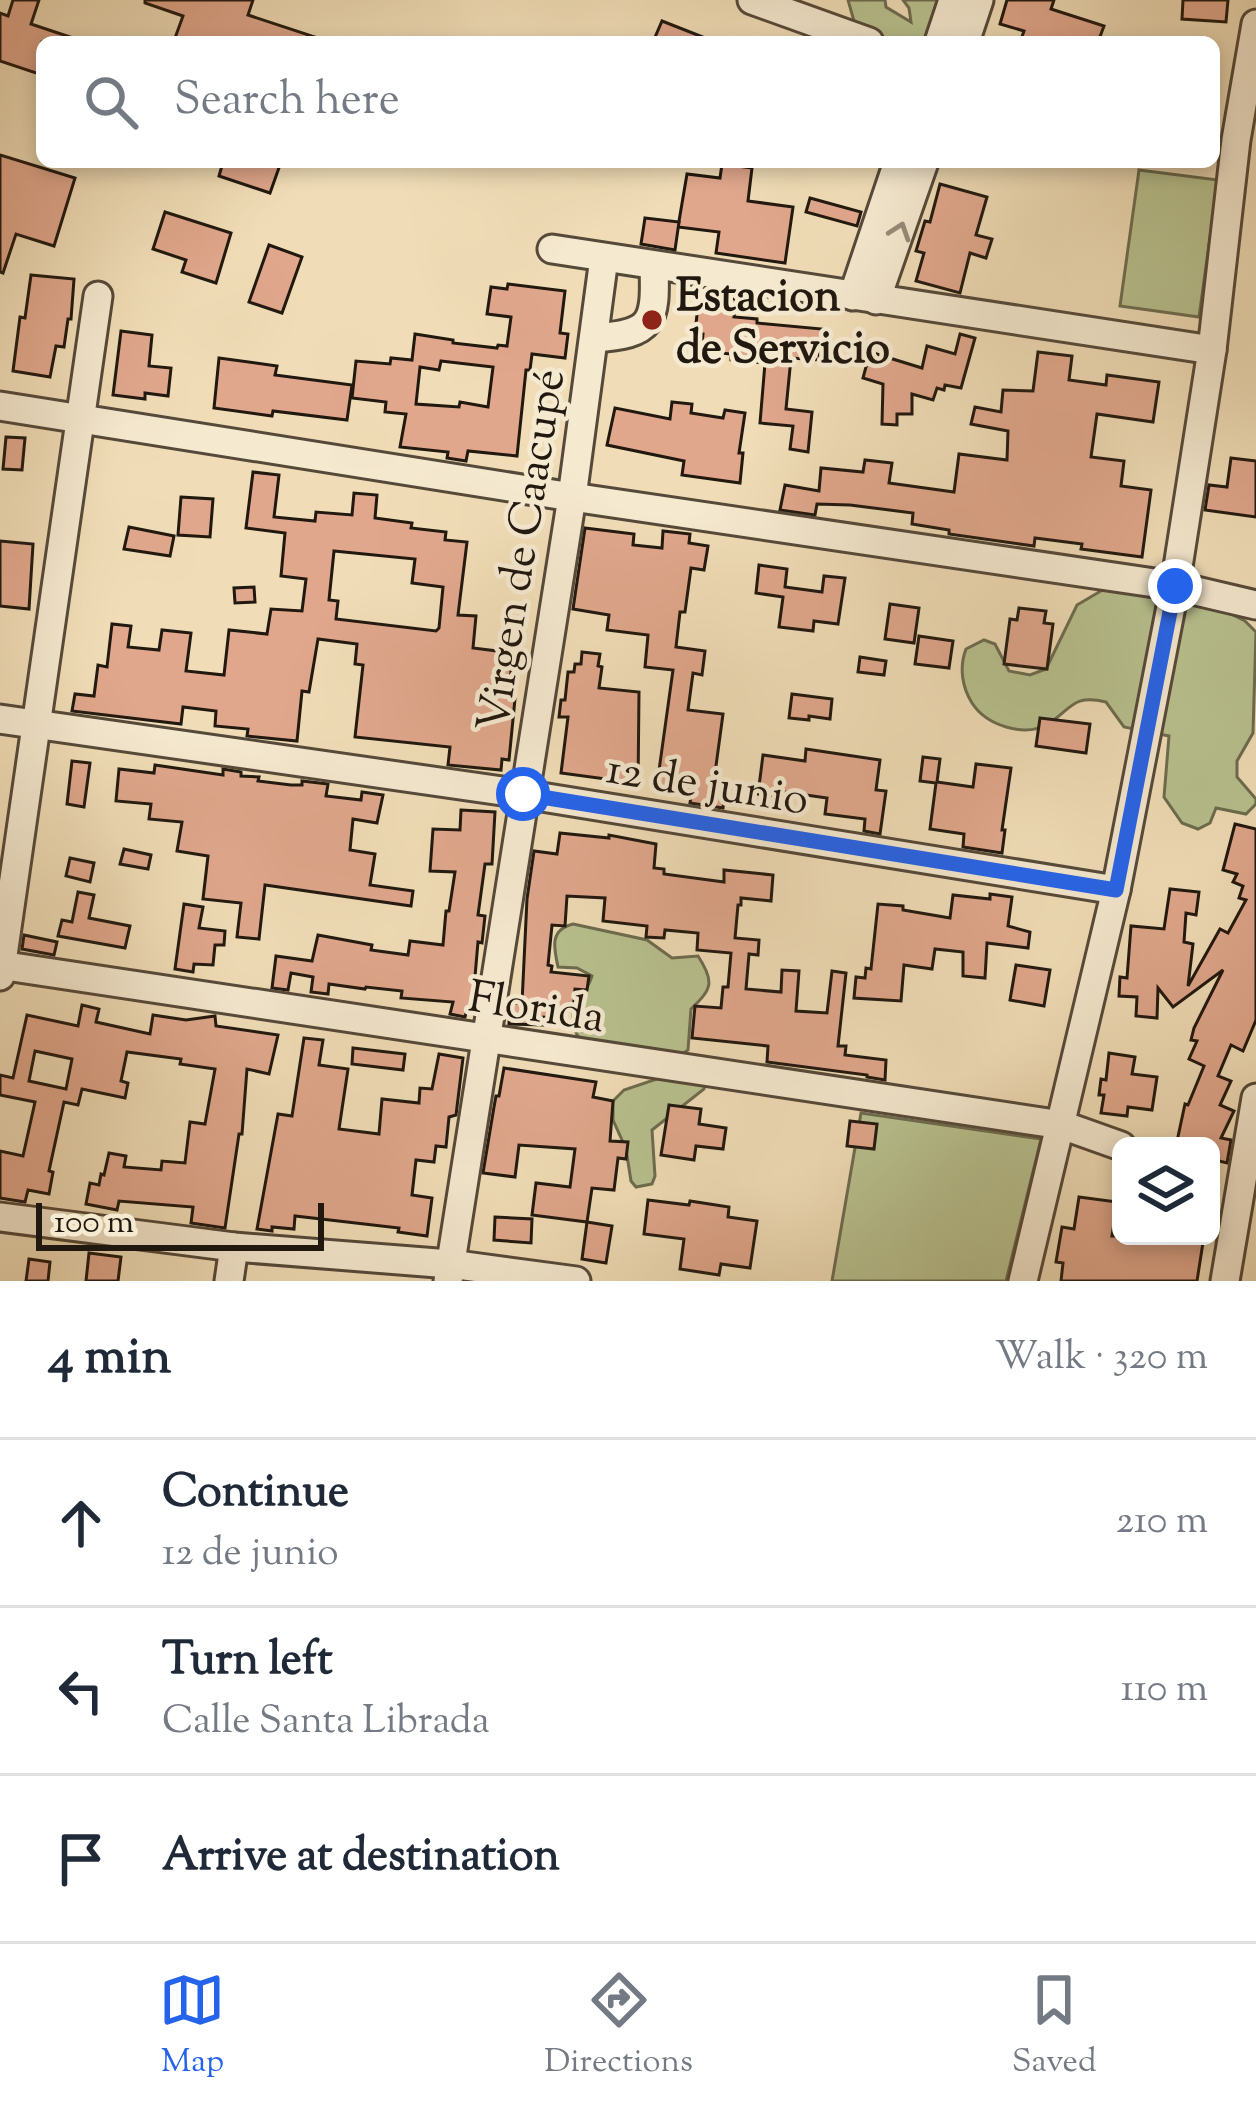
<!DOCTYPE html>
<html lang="en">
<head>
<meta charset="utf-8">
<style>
  :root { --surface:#fff; --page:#f2f2f3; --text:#1f2937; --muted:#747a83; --line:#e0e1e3; --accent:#2563eb }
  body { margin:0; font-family:"Sorts Mill Goudy",serif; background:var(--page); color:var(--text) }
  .controls { position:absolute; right:36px; bottom:36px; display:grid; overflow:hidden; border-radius:18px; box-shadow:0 6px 18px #0003 }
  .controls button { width:108px; height:108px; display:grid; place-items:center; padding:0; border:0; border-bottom:3px solid var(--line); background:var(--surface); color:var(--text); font:60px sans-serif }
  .scale { position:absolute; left:36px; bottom:30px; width:288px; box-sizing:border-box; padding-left:12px; border:6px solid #21180f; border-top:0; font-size:33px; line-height:42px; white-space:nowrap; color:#21180f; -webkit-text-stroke:9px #f5e9d0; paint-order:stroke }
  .stop { position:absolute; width:36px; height:36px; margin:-27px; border:9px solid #2563eb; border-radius:50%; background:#fff }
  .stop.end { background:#2563eb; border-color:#fff; box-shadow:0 3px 12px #0008 }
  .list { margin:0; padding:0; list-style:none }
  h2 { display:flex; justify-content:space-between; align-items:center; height:156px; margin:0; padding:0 48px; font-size:51px }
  h2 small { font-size:39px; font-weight:400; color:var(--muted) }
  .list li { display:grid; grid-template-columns:78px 1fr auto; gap:36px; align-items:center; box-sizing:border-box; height:168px; padding:0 48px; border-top:3px solid var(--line) }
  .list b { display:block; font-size:45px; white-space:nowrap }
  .list p { margin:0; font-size:39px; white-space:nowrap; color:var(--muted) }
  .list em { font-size:39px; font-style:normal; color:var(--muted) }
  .icon { flex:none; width:66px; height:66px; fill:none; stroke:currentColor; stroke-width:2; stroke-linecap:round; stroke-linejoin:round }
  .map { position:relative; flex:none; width:1256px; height:1281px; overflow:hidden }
  .search { position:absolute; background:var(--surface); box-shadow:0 6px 18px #0003; left:36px; right:36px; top:36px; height:132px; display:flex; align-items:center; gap:30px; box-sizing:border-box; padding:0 42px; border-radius:18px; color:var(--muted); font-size:45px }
  .sheet { height:660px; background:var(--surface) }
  nav { display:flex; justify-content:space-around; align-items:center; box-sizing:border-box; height:168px; border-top:3px solid var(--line); background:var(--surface); font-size:33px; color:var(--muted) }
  nav a { display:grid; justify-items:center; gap:6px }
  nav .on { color:var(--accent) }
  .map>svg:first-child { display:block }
  .green { fill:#b8c18f; stroke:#6c6c4f; stroke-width:3 }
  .building { fill:#e0a78c; stroke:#21180f; stroke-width:3; fill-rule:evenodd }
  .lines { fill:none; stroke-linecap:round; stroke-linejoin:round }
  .minor-casing { stroke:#554939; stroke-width:33 }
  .minor { stroke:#f5e9d0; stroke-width:27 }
  .oneway { stroke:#968b79 }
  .route { stroke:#2563eb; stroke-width:15 }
  .poi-dot { fill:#8f2418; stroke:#f5e9d0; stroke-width:4.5 }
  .labels { text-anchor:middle; stroke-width:9; stroke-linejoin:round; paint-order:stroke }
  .poi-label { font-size:45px; font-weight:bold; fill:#21180f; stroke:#f5e9d0; text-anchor:start }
  .street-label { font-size:45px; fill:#21180f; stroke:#f5e9d0 }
</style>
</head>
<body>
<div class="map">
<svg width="1256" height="1281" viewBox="0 0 1256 1281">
  <rect width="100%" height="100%" fill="#f0ddb7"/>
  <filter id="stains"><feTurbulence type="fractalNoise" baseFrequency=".00167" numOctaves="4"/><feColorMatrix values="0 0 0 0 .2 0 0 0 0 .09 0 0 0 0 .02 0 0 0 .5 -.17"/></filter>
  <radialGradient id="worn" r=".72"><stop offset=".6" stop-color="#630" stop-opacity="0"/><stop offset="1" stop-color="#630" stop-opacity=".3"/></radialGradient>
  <g class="green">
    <path d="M848,0H885L886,7L911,22L909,8L903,0H945L932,42H870L858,35Z"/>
    <path d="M1139,170L1218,180L1199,317L1120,306Z"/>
    <path d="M1123,578L1175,586L1245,621L1256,632L1253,733L1237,761V777L1256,799V804L1246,814L1216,808L1210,823L1198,829L1182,823L1164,797L1169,736L1124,727L1106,702C1072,694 1072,709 1048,724C1024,738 986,725 972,703C962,687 959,667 966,649L984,640L995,644L1009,671L1030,675L1046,669L1077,605Z"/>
    <path d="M573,924L647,940L672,958L698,956C715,982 712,989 691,1009L688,1050L675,1059L581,1041C560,1011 583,1004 592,976L577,968L558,967C554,948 549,930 573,924Z"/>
    <path d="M679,1062L707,1074L704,1089L652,1130L655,1176L652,1184L636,1187L631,1181L626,1149L613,1120V1101L624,1090L657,1079Z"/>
    <path d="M861,1113L1041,1139L1006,1281H832Z"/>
  </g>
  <g class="building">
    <path d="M13,0H39L31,24L76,39L75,42H42V75L0,61V13L8,16Z"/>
    <path d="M145,0H253L248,15L321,39V42H188L175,38L183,16L145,3Z"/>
    <path d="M1007,0H1054L1051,9L1104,26L1098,42H1020L1024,31L1000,24Z"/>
    <path d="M1183,0H1228L1226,22L1182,19Z"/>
    <path d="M662,21L713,41V42H653Z"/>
    <path d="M0,155L75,178L54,246L16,234L3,273L0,272Z"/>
    <path d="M223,162H281L270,193L219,176Z"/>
    <path d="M722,164L752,168L748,201L793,207L785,263L716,253L719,232L678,227L687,174L720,178Z"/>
    <path d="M940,184L987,197L976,235L992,239L986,258L970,253L960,293L916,281L924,253L916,251L925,221L930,222Z"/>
    <path d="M810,198L861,212L857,226L806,212Z"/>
    <path d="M165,212L231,233L216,283L182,272L186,260L153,249Z"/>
    <path d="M645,218L679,222L675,250L641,244Z"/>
    <path d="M269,245L302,257L282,313L249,302Z"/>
    <path d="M31,275L74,279L71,319H68L64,347L56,346L50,377L13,371L20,317L25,318Z"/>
    <path d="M508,284L565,291L560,333L568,334L565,358L532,354L530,370H526L517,456L468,451L466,461L447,458L448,452L400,447L406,414L385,412L386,402L352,398L356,361L390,364L391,358L412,360L415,334L453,340V343L497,348L498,345L507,346L511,317L487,314L491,287L507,289ZM441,361L493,367L488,407L460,402L459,407L416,404L420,367L439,370Z"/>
    <path d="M699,296L736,299L734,317L757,319V323L822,329L819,360L791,358L786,409L812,412L808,452L790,449L793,426L760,423L765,363L731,360V354L701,351L703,334L695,333Z"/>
    <path d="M121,331L152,335L149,366L171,368L168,396L145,393V399L113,395Z"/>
    <path d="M960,334L975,338L961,388L945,385L944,390L937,388L933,400L912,394V414H897V425L882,424L883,384L863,378L870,352L922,368L927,346L955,354Z"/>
    <path d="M1038,352L1072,356L1069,380L1106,385L1107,375L1159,382L1153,422L1097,414L1091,457L1124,461L1121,486L1151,490L1142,557L1081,549L1082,544L1035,538L1034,546L949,534V530L912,524L913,513L850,505L817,504L815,515L780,510L785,485L819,491L821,468L863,472L865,460L892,463L889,483L954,492L959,454L1007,460L1008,431L971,424L975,407L1001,412L1003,390L1033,391Z"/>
    <path d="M219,358L277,366L275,375L352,385L347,420L273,411L272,416L214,408Z"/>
    <path d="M672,402L692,404L691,413L723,418L725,410L745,413L739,453H743L740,483L682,475L684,461L607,445L615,408L670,419Z"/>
    <path d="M6,437L25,438L22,470L3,469Z"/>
    <path d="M1231,458L1256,461V517L1205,510L1209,485L1227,487Z"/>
    <path d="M253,472L279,475L274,517L315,521L316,512L352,515L354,493L377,495L375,518L412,523L411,528L446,532L445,540L467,542L458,615L476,616L473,648L513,653L508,698L515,699L509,760L502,759L501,770L448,765L450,747L355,737L363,665L355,664L357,644L318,639L309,692L302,691L297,741L247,736L248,729L215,726L216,711L183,707L181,724L72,711L75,694L94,696L98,665L107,667L112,624L131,626L128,647L159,650L162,630L191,633L186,671L224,675L229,630L267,634L271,609L302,611L306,579L281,576L285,533L246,528ZM334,551L415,559L412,583L443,587L439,628L436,631L336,619L338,601L329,600Z"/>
    <path d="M181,497L213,499L210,537L178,535Z"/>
    <path d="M129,527L174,536L170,556L124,549Z"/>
    <path d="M585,528L634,534L633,545L662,548L663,531L690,534L689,543L708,546L704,570L691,568L685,612H680L676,647L705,651L702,675L693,673L688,710L723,714L713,788L725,790L723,808L690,803L691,796L656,792L673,670L645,667L648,635L607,630L609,615L573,609Z"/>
    <path d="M0,541L33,544L29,609L0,606Z"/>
    <path d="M759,565L787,569L785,587L822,592L824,576L845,578L838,624L814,621L813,631L779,627L783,597L756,593Z"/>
    <path d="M254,587L255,602L235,603L234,588Z"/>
    <path d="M890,604L919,608L914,643L885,639Z"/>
    <path d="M1019,608L1046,611L1044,623L1053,624L1047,669L1004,664L1010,619L1017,620Z"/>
    <path d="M919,636L953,641L949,668L915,664Z"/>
    <path d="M582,652L600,654L598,666L602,667L599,688L639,692L638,788L605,784L606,779L561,773L568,717H559L561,700H565L568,672H574L575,664H581Z"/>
    <path d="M860,657L886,661L884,675L858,672Z"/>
    <path d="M792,694L832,699L830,719L809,716V720L789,718Z"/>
    <path d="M1040,718L1090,724L1086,753L1036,746Z"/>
    <path d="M806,749L880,760L876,790L886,791L880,834L864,831L865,819L825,814L827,798L778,791V797L758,794L763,755L805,761Z"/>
    <path d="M923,757L940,759L937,782L973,787L976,764L1011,768L1002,830H1005L1002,853L963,847L964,834L930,829L936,783L920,781Z"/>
    <path d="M72,761L90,763L84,807L67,804Z"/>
    <path d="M155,765L223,775V769L241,772V776L259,777L258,781L291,785H302V781L328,784L326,796L361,800L362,792L383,795L377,823L353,819L350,850L375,854L370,885L413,891L411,906L265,885L259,939L237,937L241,903L203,899L208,856L177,851L182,822L149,819L151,804L116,801L119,769L154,773Z"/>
    <path d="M461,810L495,812L492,864H485L478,915L485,916L482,943L478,942L472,1011L467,1010L465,1017L450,1014L453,1002L401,998L402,991L366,987L365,989L329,984L328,994L311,992L313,977L291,973L288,990L272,988L276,956L312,961L318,935L372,945L371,950L408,955L410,941L443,945L446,911H449L455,872L430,871L433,829L460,830Z"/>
    <path d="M1235,824L1256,829V1020L1243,1051L1231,1045L1218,1076L1231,1081L1220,1105L1234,1111L1221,1138L1231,1140L1227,1163L1211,1159V1146H1176L1185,1104L1188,1105L1204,1066L1189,1059L1197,1041L1191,1040L1194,1028L1223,970L1173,1007L1158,988L1157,1018L1136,1016L1137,997L1119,996L1120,977L1127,978L1131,926L1164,929L1170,889L1199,892L1196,915L1186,913L1184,942L1193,944L1188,986L1220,929L1228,933L1246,900L1239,898L1243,886L1233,882L1237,874L1223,870Z"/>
    <path d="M560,833L609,838V835L656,844L654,868L664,869V874L724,882V870L773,875L771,901L741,898V905H738L735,938L759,940L758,955L749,954L746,989L781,992L782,970L799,971L796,1011L827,1013L832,971L846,973L838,1046H846L845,1055L886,1060L885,1080L867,1077V1075L767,1062L768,1046L692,1038L695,1006L721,1008L723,987H728L731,953L697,950L698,933L665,930L664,938L646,937L647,926L603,921L605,898L567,896L565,926L552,925L548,965L552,966L551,972L589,976L587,990L575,989L573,1011L558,1009L557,1018L544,1017L543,1025L509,1024L510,1003H522L527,899L534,851L557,854Z"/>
    <path d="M124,849L151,855L148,869L120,864Z"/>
    <path d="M70,858L94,863L90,882L66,876Z"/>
    <path d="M78,892L94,895L89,918L130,926L125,948L58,936L62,920L72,922Z"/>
    <path d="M990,894L1012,897L1008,926L1030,932L1028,948L987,943L985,978L963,976V952L935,949L932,969L904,965L901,1001L854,998L856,977L865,978L866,968L871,969L878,904L903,906V910L950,918L953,895L990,899Z"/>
    <path d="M184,904L203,907L199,928L225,931L224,945H215L213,965L194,964L193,972L175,969Z"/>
    <path d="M24,935L57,942L54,955L22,949Z"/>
    <path d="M1016,965L1050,970L1044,1006L1010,1000Z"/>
    <path d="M82,1005L99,1009L96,1022L150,1034L153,1015L186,1020L215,1016L216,1026L278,1035L269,1074L247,1069L242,1134H239L225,1228L191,1223L193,1207L119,1201L117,1210L86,1204L90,1183L99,1185L101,1174L104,1175L109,1153L126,1156L124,1167L161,1170L162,1161L185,1163L190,1122L205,1124L215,1069L180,1064L181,1059L127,1052L121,1081L128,1083L125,1098L82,1089L78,1105L64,1102L49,1171L53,1172L49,1194L28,1190L25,1202L0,1198V1151L23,1156L35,1102L0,1095V1075L13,1078L27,1015L78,1026ZM35,1051L72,1059L66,1089L29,1081Z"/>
    <path d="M304,1038L323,1040L319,1065L348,1069L339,1129L379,1134L382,1099L419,1103L420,1088L432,1089L439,1054L463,1058L456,1115L449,1117L446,1147L436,1146L434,1162L416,1160L412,1195L432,1198L427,1236L398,1232L399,1228L295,1216L294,1229L272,1227V1231L257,1229L278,1114L292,1116Z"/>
    <path d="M353,1048L405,1054L403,1070L352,1064Z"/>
    <path d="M1109,1053L1135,1057L1132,1074L1157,1077L1152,1110L1128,1107L1127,1116L1101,1113L1104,1095H1099L1101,1079L1106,1080Z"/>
    <path d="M504,1068L596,1082L593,1097L613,1101L610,1141L628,1142L626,1159L618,1158L614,1190L592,1188L587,1222L532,1215L536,1183L570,1187L575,1149L519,1145L515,1177L483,1173L494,1107L496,1096H499Z"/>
    <path d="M669,1105L701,1109L699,1124L726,1128L723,1149L696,1146L694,1160L661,1155Z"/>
    <path d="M850,1121L877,1124L874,1149L847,1146Z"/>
    <path d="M1079,1197L1117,1202L1112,1236H1204L1197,1281H1061L1063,1263L1056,1262L1062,1227L1074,1229Z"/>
    <path d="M648,1200L689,1205L690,1201L729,1207L728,1217L757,1221L750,1268L721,1264L719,1275L680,1269L684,1239L644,1234Z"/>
    <path d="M495,1217L532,1219L531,1243L494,1240Z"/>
    <path d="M587,1222L612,1226L606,1263L582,1259Z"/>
    <path d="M89,1253L121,1257L118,1281H86Z"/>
    <path d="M29,1259L50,1262L48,1281H26Z"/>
  </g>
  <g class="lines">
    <g class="minor-casing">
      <g id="minor">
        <path d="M752,0L869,42"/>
        <path d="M939,42L953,0"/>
        <path d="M965,42L979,0"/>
        <path d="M552,249L1212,350"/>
        <path d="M853,296L898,162"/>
        <path d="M876,300L924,162"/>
        <path d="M594,338C653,334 656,323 654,266"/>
        <path d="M0,406L572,497L1175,586L1256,605"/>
        <path d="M0,719L523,794L1116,890"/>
        <path d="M0,965L1062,1125L1121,1146"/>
        <path d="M0,976L98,296"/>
        <path d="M0,1217L234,1247L450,1264L576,1281"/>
        <path d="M229,1281L234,1247"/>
        <path d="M448,1281L572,497L604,258"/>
        <path d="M1023,1281L1116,890L1175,586L1212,350L1236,140L1256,24"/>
        <path d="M1225,1281L1256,1098"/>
      </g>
    </g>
    <use href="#minor" class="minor"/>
  </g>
  <defs><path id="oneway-chevron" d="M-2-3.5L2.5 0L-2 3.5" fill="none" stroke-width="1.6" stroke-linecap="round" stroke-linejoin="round" transform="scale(3)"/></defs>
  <use class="oneway" href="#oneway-chevron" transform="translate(900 231) rotate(-71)"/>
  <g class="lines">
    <path class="route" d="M523,794L1116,890L1175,586"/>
  </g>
  <circle class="poi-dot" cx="652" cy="320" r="12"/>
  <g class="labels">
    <g class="poi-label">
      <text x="676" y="310">Estacion<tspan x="676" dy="52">de Servicio</tspan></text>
    </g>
    <g class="street-label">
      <text transform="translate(519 550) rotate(-81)" y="16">Virgen de Caacupé</text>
      <text transform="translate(708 782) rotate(9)" y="16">12 de junio</text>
      <text transform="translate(537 1005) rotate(9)" y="16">Florida</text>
    </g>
  </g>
  <rect width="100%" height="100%" filter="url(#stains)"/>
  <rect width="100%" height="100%" fill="url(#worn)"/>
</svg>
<div class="controls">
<button><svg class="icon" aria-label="layers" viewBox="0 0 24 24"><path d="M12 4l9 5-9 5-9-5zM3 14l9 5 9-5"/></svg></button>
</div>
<div class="scale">100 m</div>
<div class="stop" style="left:523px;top:794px"></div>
<div class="stop end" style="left:1175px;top:586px"></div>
<div class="search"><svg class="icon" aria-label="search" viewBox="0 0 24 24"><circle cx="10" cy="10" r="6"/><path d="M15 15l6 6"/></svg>Search here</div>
</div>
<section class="sheet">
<h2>4 min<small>Walk · 320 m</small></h2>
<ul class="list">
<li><svg class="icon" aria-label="ahead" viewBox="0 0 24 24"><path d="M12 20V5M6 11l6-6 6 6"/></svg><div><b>Continue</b><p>12 de junio</p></div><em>210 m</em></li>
<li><svg class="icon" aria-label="left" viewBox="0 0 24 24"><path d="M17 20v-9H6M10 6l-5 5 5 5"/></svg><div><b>Turn left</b><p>Calle Santa Librada</p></div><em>110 m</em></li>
<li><svg class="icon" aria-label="arrive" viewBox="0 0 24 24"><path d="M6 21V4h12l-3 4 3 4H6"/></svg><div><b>Arrive at destination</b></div></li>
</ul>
</section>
<nav>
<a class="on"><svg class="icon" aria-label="map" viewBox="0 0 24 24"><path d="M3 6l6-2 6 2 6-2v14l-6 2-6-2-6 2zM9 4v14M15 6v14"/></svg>Map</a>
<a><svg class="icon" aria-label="directions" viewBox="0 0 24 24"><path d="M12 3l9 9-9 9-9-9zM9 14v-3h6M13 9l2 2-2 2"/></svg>Directions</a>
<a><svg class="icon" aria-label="saved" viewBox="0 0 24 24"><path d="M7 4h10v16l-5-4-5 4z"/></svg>Saved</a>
</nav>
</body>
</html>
